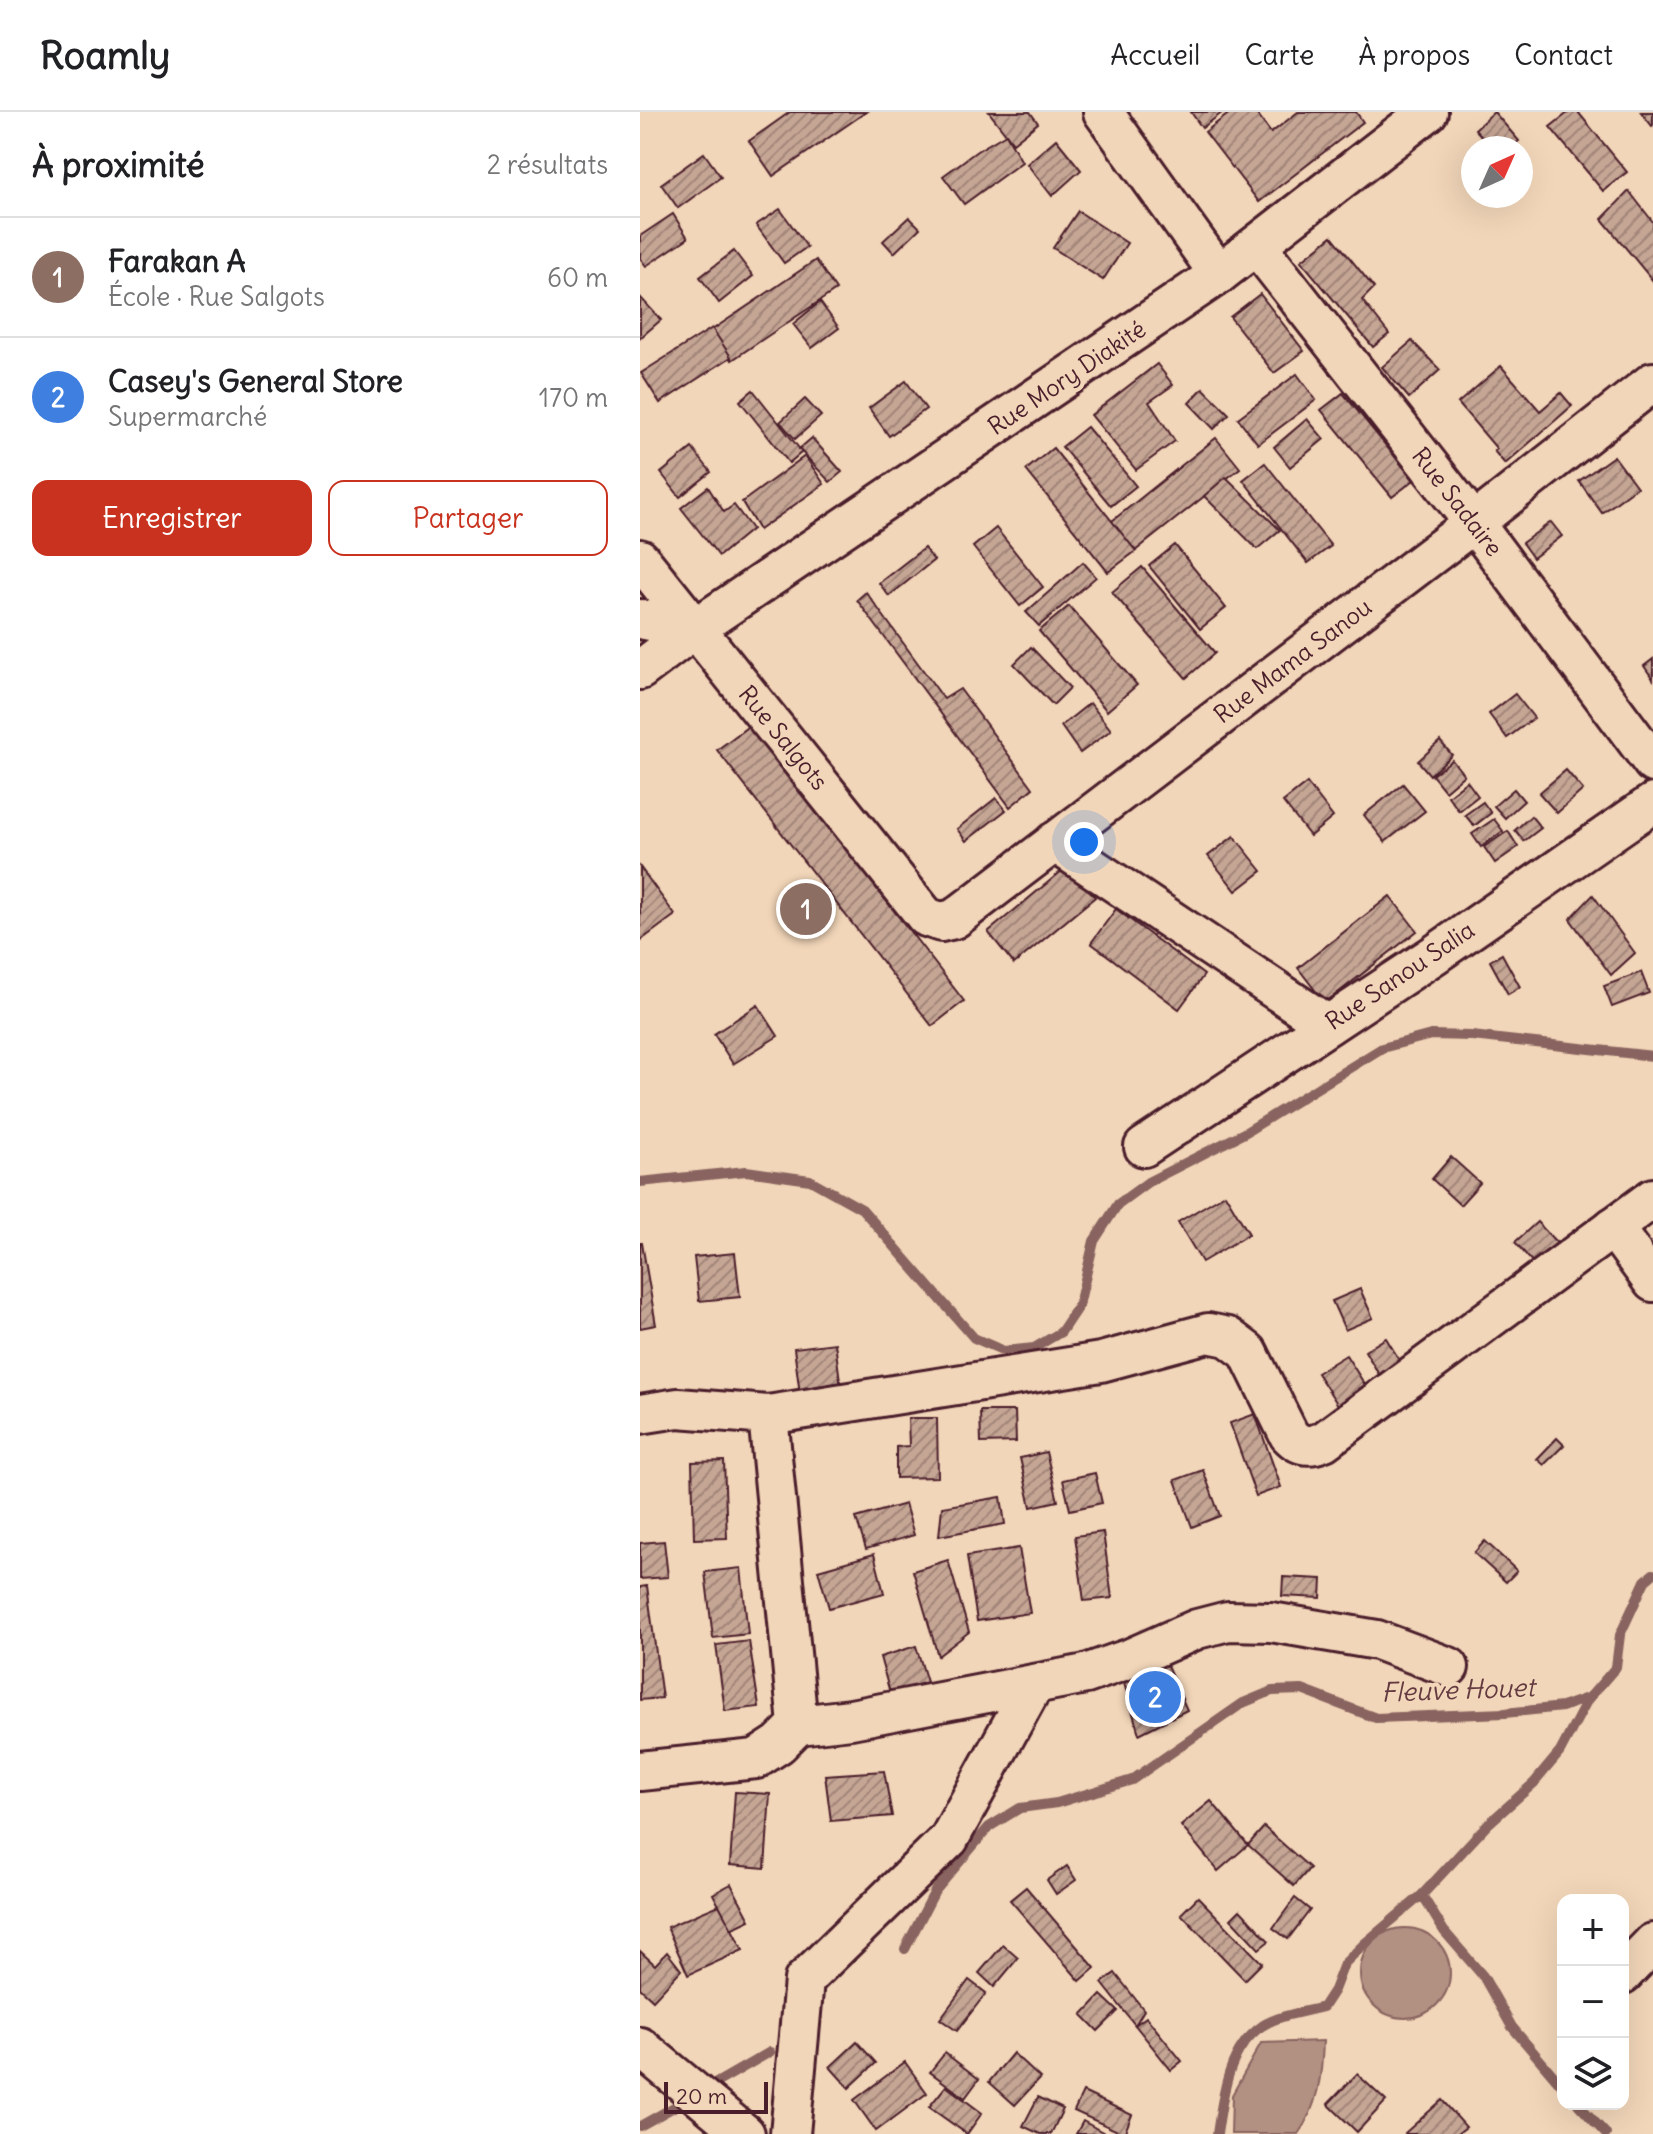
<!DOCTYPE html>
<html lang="fr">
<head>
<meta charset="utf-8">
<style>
  :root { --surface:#fff; --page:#f2f2f2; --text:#202124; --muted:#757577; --line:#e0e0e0; --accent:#c8321e }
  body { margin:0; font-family:Delius,sans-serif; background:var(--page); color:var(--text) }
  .controls { position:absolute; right:24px; bottom:24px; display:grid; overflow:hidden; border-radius:16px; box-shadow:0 8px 32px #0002 }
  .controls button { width:72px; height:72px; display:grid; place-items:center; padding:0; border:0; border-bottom:2px solid var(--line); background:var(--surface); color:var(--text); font:40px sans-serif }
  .compass { position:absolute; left:821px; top:24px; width:72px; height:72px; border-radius:50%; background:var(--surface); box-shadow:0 8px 32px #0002; rotate:45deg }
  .scale { position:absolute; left:24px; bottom:20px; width:104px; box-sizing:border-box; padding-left:8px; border:4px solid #4a1f2b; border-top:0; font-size:22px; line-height:28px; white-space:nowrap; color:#4a1f2b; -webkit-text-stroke:6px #f2d6b9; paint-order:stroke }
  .you { position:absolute; left:444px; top:730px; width:28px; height:28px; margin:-20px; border:6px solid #fff; border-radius:50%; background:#1a73e8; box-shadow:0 0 0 12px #1a73e833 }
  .badge { display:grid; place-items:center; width:52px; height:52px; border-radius:50%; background:var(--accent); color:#fff; font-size:26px; font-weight:700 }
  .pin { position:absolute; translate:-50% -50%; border:4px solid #fff; box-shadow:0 2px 8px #0006 }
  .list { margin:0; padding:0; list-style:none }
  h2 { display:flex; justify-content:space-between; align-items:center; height:104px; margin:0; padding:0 32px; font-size:34px }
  h2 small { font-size:26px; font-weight:400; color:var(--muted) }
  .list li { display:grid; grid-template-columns:52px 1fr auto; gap:24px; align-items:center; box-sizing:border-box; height:120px; padding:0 32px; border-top:2px solid var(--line) }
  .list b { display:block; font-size:30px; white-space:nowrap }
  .list p { margin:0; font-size:26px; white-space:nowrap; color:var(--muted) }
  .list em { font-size:26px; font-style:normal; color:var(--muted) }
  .actions { display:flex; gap:16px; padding:24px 32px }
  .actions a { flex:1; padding:18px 0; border:2px solid var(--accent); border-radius:16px; text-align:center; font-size:28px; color:var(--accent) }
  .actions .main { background:var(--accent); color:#fff }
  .icon { flex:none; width:44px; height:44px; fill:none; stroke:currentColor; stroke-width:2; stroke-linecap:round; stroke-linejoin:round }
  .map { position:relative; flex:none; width:1013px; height:2022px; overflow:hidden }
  header { display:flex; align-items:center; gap:48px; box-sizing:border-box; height:112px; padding:0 40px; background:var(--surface); border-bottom:2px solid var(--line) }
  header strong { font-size:38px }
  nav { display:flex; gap:44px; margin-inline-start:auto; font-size:28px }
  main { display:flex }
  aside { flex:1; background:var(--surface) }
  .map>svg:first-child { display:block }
  .water { fill:#b29082; stroke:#88635f; stroke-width:2 }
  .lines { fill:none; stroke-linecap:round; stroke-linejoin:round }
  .stream { stroke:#88635f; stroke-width:10 }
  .building { fill:url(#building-hatch); stroke:#4a1f2b; stroke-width:2 }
  .street-casing { stroke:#4a1f2b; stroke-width:44 }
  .street { stroke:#f2d6b9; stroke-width:38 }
  .labels { text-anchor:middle; stroke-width:8; stroke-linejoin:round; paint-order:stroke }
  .street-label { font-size:24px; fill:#4a1f2b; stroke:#f2d6b9 }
  .water-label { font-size:26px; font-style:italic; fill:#643b41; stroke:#f2d6b9 }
</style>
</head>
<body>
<header>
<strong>Roamly</strong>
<nav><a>Accueil</a><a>Carte</a><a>À propos</a><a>Contact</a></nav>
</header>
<main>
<aside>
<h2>À proximité<small>2 résultats</small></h2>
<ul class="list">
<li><span class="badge" style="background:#8d6e63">1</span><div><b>Farakan A</b><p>École · Rue Salgots</p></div><em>60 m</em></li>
<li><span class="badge" style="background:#3f7fe0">2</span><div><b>Casey's General Store</b><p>Supermarché</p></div><em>170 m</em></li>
</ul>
<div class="actions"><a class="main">Enregistrer</a><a>Partager</a></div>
</aside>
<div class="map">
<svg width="1013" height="2022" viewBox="0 0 1013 2022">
  <defs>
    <pattern id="building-hatch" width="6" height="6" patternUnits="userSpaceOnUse" patternTransform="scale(2)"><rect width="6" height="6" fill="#c5a594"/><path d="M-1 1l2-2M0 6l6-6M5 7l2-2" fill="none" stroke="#a28679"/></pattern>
  </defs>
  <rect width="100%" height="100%" fill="#f2d6b9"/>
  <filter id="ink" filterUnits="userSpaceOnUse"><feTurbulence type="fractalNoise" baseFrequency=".0125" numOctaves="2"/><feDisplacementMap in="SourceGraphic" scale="16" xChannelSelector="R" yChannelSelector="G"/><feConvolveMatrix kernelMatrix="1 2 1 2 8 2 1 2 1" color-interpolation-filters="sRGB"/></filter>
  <g filter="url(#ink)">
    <g class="water">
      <circle cx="765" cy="1861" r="45"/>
      <path d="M683,1929C682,1962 678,1995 658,2022H591L592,1983L621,1931Z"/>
    </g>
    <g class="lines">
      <g class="stream">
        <path d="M0,1070L106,1059L170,1068L222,1097L334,1226L364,1239L394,1236L421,1220L439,1193L454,1129L478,1092L508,1070L606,1020L742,936L791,923L832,924L1013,944"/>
        <path d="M782,1783L804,1819L843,1864L872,1915L923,1975"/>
        <path d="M265,1837L295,1779L349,1715L380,1696L417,1691L492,1668L603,1591L632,1579L662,1578L736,1606L865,1601L922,1595L950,1585L976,1555L980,1523L1005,1469L1013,1462"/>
        <path d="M64,1978L130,1940"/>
        <path d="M938,1992L966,2022"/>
        <path d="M0,2014L50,1986"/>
        <path d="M577,2022C583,1984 587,1938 622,1914C639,1903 664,1900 683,1895L694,1878L704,1852L725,1831L782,1783L847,1713L894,1671L920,1640L949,1585"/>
      </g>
    </g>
    <g class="building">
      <path d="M150,0H226L133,64L109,29Z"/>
      <path d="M349,0H390L398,11L373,31Z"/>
      <path d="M551,0H583L562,16Z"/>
      <path d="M591,0H615L631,21L658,0H716L723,10L619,90L565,20Z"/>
      <path d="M854,0L879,29L871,36H852L835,17Z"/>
      <path d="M929,0H938L987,60L963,79L910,15Z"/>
      <path d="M1001,0H1013V13L1012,14Z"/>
      <path d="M366,22L382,50L324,92L303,64L337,39Z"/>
      <path d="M416,27L441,58L412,84L387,52Z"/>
      <path d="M64,41L81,65L38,96L21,72Z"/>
      <path d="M989,79L1013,110V169L962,107Z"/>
      <path d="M140,97L167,135L144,151L116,113Z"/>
      <path d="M438,99L487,131L463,168L413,136Z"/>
      <path d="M33,102L48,126L6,154L0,146V124Z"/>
      <path d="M269,105L280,116L254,141L243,129Z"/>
      <path d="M692,124L734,176L722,188L749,222L733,235L661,149Z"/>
      <path d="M94,139L113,164L79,191L60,165Z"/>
      <path d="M176,148L196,178L92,248L72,218Z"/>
      <path d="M620,182L664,239L634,261L590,205Z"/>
      <path d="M0,185L21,208L0,226Z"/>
      <path d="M180,190L199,216L172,236L153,212Z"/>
      <path d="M72,216L91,245L20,291L1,261Z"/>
      <path d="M772,229L800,258L769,286L742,255Z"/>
      <path d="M517,252L533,273L509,290L535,329L496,358L451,303Z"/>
      <path d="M861,254L900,299L921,281L932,294L865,352L854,339L857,337L818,291Z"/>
      <path d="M657,262L676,288L618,332L598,306Z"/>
      <path d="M266,269L286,297L249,324L229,296Z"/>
      <path d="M563,276L589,302L574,317L549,291Z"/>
      <path d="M113,278L162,340L149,351L100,289Z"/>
      <path d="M703,281L774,368L752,385L681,298Z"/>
      <path d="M165,287L181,304L155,327L140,310Z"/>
      <path d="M667,307L684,327L650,355L634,335Z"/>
      <path d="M447,315L496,374L471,394L422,335Z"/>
      <path d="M172,326L202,360L190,370L159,337Z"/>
      <path d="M576,326L600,356L490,443L467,413Z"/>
      <path d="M52,336L71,360L40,385L21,361Z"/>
      <path d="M413,336L496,439L468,460L386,358Z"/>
      <path d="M165,344L184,372L119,418L102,390Z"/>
      <path d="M974,344L997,375L962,401L939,369Z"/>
      <path d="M625,351L691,434L668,451L603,368Z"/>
      <path d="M586,365L640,418L617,437L564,384Z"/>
      <path d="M68,375L84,400L94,393L112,417L79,444L41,396Z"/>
      <path d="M911,410L922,424L893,446L882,431Z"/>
      <path d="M356,416L403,475L380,494L333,435Z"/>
      <path d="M535,433L586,496L560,517L509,454Z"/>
      <path d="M284,436L294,448L249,484L239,471Z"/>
      <path d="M443,450L456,465L399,514L386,500Z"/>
      <path d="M502,455L575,541L546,566L472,480Z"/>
      <path d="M226,480L304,587L320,577L393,676L370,695L217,488Z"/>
      <path d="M429,494L497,573L467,599L399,519Z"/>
      <path d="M391,535L430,576L413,593L374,552Z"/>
      <path d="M1013,547V567L1004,554Z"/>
      <path d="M875,582L894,606L867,626L849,602Z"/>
      <path d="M450,591L471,618L440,641L421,614Z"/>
      <path d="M110,613L324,889L292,914L77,638Z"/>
      <path d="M800,629L812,643L790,663L778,649Z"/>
      <path d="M812,648L824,663L805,679L792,663Z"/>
      <path d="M926,658L943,678L917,701L899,681Z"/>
      <path d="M827,669L838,684L819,699L808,684Z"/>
      <path d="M667,671L693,705L670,724L643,690Z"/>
      <path d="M763,672L785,699L745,730L724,703Z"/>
      <path d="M874,677L884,689L865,706L854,694Z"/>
      <path d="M356,686L366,698L326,729L317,717Z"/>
      <path d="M843,690L851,701L834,714L825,703Z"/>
      <path d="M891,704L901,716L884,729L875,718Z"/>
      <path d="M854,707L863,719L841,735L832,722Z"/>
      <path d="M868,719L878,735L855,751L844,735Z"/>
      <path d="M594,724L622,759L596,779L568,744Z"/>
      <path d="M429,753L455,785L374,852L348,820Z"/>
      <path d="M0,755L35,803L0,829Z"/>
      <path d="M953,783L995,841L971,863L930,807Z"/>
      <path d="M750,784L777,819L685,891L658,856Z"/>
      <path d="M476,797L564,863L539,897L451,831Z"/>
      <path d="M862,842L880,875L868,882L850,849Z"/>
      <path d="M1001,860L1009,881L972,895L964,874Z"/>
      <path d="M118,893L138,924L93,952L74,922Z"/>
      <path d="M811,1045L840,1071L820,1093L792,1067Z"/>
      <path d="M585,1082L609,1122L562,1150L538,1110Z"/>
      <path d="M897,1110L917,1131L894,1152L875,1130Z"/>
      <path d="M0,1131H2L16,1213L0,1216Z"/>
      <path d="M95,1141L100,1185L59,1189L54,1145Z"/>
      <path d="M720,1177L733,1206L705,1218L692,1189Z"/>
      <path d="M746,1226L763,1254L742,1267L725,1239Z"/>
      <path d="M195,1231L202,1284L161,1290L154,1236Z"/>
      <path d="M706,1243L727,1276L698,1293L677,1261Z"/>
      <path d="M340,1299H375L376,1330L341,1331Z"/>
      <path d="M615,1302L641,1375L616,1384L590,1311Z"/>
      <path d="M268,1306H297L298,1365L256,1366V1335L269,1334Z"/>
      <path d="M917,1326L924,1333L904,1353L897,1347Z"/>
      <path d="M406,1340L418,1389L391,1395L380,1346Z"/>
      <path d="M84,1349L87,1426L54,1427L52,1350Z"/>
      <path d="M563,1358L580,1404L552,1415L535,1368Z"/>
      <path d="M455,1361L462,1391L430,1398L423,1368Z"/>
      <path d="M361,1385L365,1412L299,1424L302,1395Z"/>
      <path d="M265,1392L274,1423L226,1437L216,1406Z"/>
      <path d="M463,1420L472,1486L444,1489L435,1424Z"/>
      <path d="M24,1429L28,1465L0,1467V1431Z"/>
      <path d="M845,1429L877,1459L866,1470L834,1441Z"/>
      <path d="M379,1436L390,1501L337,1509L327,1444Z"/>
      <path d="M234,1442L244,1481L189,1496L178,1458Z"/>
      <path d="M308,1448L329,1520L298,1544L273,1459Z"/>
      <path d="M101,1456L108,1522L73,1526L65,1460Z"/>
      <path d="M643,1465L682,1467L681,1486L642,1484Z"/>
      <path d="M7,1474L22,1586L0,1588V1475Z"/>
      <path d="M109,1529L119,1595L85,1599L76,1533Z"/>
      <path d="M276,1534L287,1570L250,1581L240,1545Z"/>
      <path d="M526,1551L547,1598L499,1622L484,1571Z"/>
      <path d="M244,1659L252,1704L191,1709L185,1663Z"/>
      <path d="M95,1680L130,1682L125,1756L90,1753Z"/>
      <path d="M571,1689L608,1733L578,1759L541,1714Z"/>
      <path d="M624,1715L670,1756L654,1774L608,1733Z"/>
      <path d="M427,1754L436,1768L416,1782L407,1768Z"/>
      <path d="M91,1772L110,1808L91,1817L73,1782Z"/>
      <path d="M386,1775L455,1856L440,1869L370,1788Z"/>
      <path d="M558,1785L622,1851L605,1868L541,1802Z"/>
      <path d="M655,1786L670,1798L648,1827L633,1816Z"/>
      <path d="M79,1793L103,1838L48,1863L27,1815Z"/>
      <path d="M600,1798L629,1829L619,1837L591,1807Z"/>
      <path d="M363,1833L378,1846L354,1875L339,1861Z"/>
      <path d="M0,1839L15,1853L27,1840L41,1858L13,1888L0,1876Z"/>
      <path d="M475,1861L504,1898L495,1913L462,1871Z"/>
      <path d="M329,1868L346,1881L317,1919L300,1907Z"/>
      <path d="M461,1883L478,1899L458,1919L442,1903Z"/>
      <path d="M506,1905L542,1949L531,1958L495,1913Z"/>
      <path d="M217,1930L236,1951L209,1976L190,1955Z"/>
      <path d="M305,1941L339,1967L325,1986L290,1960Z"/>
      <path d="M373,1941L400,1966L375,1993L349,1970Z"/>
      <path d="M265,1950L287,1981L236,2019L214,1988Z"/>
      <path d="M717,1962L746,1989L717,2020L688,1992Z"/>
      <path d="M306,1974L342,2001L327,2022L289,1995Z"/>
      <path d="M443,1980L492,2003L484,2022L434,1999Z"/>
      <path d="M398,1985L423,1997L411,2022H400L383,2014Z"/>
      <path d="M802,1988L826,2015L817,2022H766L765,2021Z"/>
      <path d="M443,2009L466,2022H436Z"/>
    </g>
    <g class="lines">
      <g class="street-casing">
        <g id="street">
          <path d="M463,0L579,162"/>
          <path d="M617,134L834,411L1013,651"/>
          <path d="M0,447L286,805L301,810L314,807L834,411L1013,270"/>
          <path d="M0,507L54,517"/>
          <path d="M0,558L54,517L579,162L788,0"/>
          <path d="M414,730L688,913"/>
          <path d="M504,1035L794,843L1013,691"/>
          <path d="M973,1115L1013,1170"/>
          <path d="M0,1302L38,1296L128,1303L461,1250L568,1221L588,1225L608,1240L649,1323C660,1335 670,1335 684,1329L1013,1086"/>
          <path d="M158,1613L211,1607L446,1562L491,1546L557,1517L588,1509L631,1510L737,1528L809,1555"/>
          <path d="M0,1659L116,1647L139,1632L158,1613L128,1303"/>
          <path d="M983,1862L1013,1831"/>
          <path d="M0,1935L105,2022"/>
          <path d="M150,2022L164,1868L309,1727L394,1572"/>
        </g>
      </g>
      <use href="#street" class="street"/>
    </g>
  </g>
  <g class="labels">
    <g class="street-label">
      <text transform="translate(427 266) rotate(-34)" y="8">Rue Mory Diakité</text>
      <text transform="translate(817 390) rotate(52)" y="8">Rue Sadaire</text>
      <text transform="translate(653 549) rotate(-37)" y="8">Rue Mama Sanou</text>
      <text transform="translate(143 626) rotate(51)" y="8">Rue Salgots</text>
      <text transform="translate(760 864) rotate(-34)" y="8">Rue Sanou Salia</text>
    </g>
    <g class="water-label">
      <text transform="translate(818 1578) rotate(-2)" y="9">Fleuve Houet</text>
    </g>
  </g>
</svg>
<div class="controls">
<button>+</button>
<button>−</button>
<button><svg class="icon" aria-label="layers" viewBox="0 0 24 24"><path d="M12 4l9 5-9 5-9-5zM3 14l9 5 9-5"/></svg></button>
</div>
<svg class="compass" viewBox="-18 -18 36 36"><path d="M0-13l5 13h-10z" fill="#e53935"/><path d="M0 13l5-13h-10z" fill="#757577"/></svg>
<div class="scale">20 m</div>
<div class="you"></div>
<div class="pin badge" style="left:166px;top:797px;background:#8d6e63">1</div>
<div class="pin badge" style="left:515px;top:1585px;background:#3f7fe0">2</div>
</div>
</main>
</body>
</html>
